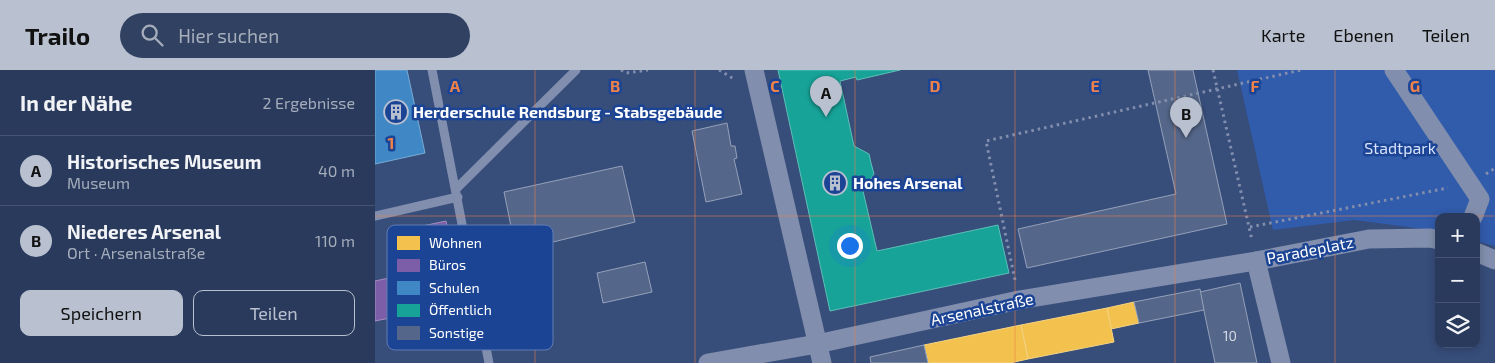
<!DOCTYPE html>
<html lang="de">
<head>
<meta charset="utf-8">
<style>
  :root { --surface:#293a5c; --page:#314162; --text:#f1f3f6; --muted:#a5adbb; --line:#455472; --accent:#b9c1d0 }
  body { margin:0; font-family:"Exo 2",sans-serif; background:var(--page); color:var(--text) }
  .controls { position:absolute; right:15px; bottom:15px; display:grid; overflow:hidden; border-radius:10px; box-shadow:0 2px 8px #0003 }
  .controls button { width:45px; height:45px; display:grid; place-items:center; padding:0; border:0; border-bottom:1px solid var(--line); background:var(--surface); color:var(--text); font:25px sans-serif }
  .you { position:absolute; left:474px; top:175px; width:18px; height:18px; margin:-12px; border:4px solid #fff; border-radius:50%; background:#1a73e8; box-shadow:0 0 0 8px #1a73e833 }
  .badge { display:grid; place-items:center; width:32px; height:32px; border-radius:50%; background:var(--accent); color:#111; font-size:16px; font-weight:700 }
  .pin { position:absolute; translate:-50% -41px; filter:drop-shadow(0 1px 2px #0008) }
  .pin::after { content:''; position:absolute; top:26px; width:18px; height:15px; background:inherit; clip-path:polygon(0 0,100% 0,50% 100%) }
  .list { margin:0; padding:0; list-style:none }
  h2 { display:flex; justify-content:space-between; align-items:center; height:65px; margin:0; padding:0 20px; font-size:21px }
  h2 small { font-size:16px; font-weight:400; color:var(--muted) }
  .list li { display:grid; grid-template-columns:32px 1fr auto; gap:15px; align-items:center; box-sizing:border-box; height:70px; padding:0 20px; border-top:1px solid var(--line) }
  .list b { display:block; font-size:19px; white-space:nowrap }
  .list p { margin:0; font-size:16px; white-space:nowrap; color:var(--muted) }
  .list em { font-size:16px; font-style:normal; color:var(--muted) }
  .actions { display:flex; gap:10px; padding:15px 20px }
  .actions a { flex:1; padding:11px 0; border:1px solid var(--accent); border-radius:10px; text-align:center; font-size:18px; color:var(--accent) }
  .actions .main { background:var(--accent); color:#111 }
  .icon { flex:none; width:28px; height:28px; fill:none; stroke:currentColor; stroke-width:2; stroke-linecap:round; stroke-linejoin:round }
  .map { position:relative; flex:none; width:1120px; height:293px; overflow:hidden }
  header { display:flex; align-items:center; gap:30px; box-sizing:border-box; height:70px; padding:0 25px; background:var(--accent); color:#111 }
  header strong { font-size:24px }
  nav { display:flex; gap:28px; margin-inline-start:auto; font-size:18px }
  .search { width:350px; height:45px; background:var(--page); display:flex; align-items:center; gap:12px; box-sizing:border-box; padding:0 18px; border-radius:28px; color:var(--muted); font-size:19px }
  main { display:flex }
  aside { flex:1; background:var(--surface) }
  .map>svg:first-child { display:block }
  .green { fill:#315bab }
  .homes { fill:#f2c14e; stroke:#f6d483 }
  .offices { fill:#7b5ea7; stroke:#a38ec1 }
  .schools { fill:#3f88c5; stroke:#79acd6 }
  .public { fill:#17a398; stroke:#5dbfb7 }
  .building { fill:#546689; stroke:#95a1ba }
  .lines { fill:none; stroke-linecap:round; stroke-linejoin:round }
  .path { stroke:#818ead; stroke-width:3; stroke-dasharray:2.5 4; stroke-linecap:butt }
  .service { stroke:#818ead; stroke-width:9 }
  .minor { stroke:#818ead; stroke-width:19 }
  .grid { fill:none; stroke:#ee8249; stroke-width:1; stroke-opacity:0.55 }
  .labels { text-anchor:middle; stroke-width:5; stroke-linejoin:round; paint-order:stroke }
  .number-label { font-size:14px; fill:#d4d9e2 }
  .poi-label { font-size:16px; font-weight:bold; fill:#fff; stroke:#1c4495; text-anchor:start }
  .park-label { font-size:16px; fill:#d6e2fb; stroke:#1c4495 }
  .street-label { font-size:16px; fill:#fff; stroke:#1c4495 }
  .key { fill:#1c4495; stroke:#607cb5; stroke-width:1 }
  .key-label { font-size:14px; fill:#fff }
  .grid-label { font-size:16px; text-anchor:middle; font-weight:bold; fill:#ee8249; stroke:#1c4495; stroke-width:5; stroke-linejoin:round; paint-order:stroke }
</style>
</head>
<body>
<header>
<strong>Trailo</strong>
<div class="search"><svg class="icon" aria-label="search" viewBox="0 0 24 24"><circle cx="10" cy="10" r="6"/><path d="M15 15l6 6"/></svg>Hier suchen</div>
<nav><a>Karte</a><a>Ebenen</a><a>Teilen</a></nav>
</header>
<main>
<aside>
<h2>In der Nähe<small>2 Ergebnisse</small></h2>
<ul class="list">
<li><span class="badge">A</span><div><b>Historisches Museum</b><p>Museum</p></div><em>40 m</em></li>
<li><span class="badge">B</span><div><b>Niederes Arsenal</b><p>Ort · Arsenalstraße</p></div><em>110 m</em></li>
</ul>
<div class="actions"><a class="main">Speichern</a><a>Teilen</a></div>
</aside>
<div class="map">
<svg width="1120" height="293" viewBox="0 0 1120 293">
  <rect width="100%" height="100%" fill="#374d7a"/>
  <path class="green" d="M862,0H1120V176L1101,171V147H1064V161L979,150L898,160Z"/>
  <g class="homes">
    <path d="M759,232L764,253L736,259L732,238Z"/>
    <path d="M732,238L739,272L653,289L646,255Z"/>
    <path d="M646,255L653,289L635,293H553L549,275Z"/>
  </g>
  <path class="offices" d="M71,151L89,238L56,245L55,240L0,251V211L47,201L38,158Z"/>
  <path class="schools" d="M0,0H32L50,83L0,94Z"/>
  <path class="public" d="M403,0H525L482,10L481,7L465,11L479,76L494,84L496,93L499,104L488,121L502,181L623,155L634,203L455,241Z"/>
  <g class="building">
    <path d="M773,0H818L852,154L652,198L643,159L801,124Z"/>
    <path d="M352,53L356,76H360L362,88L359,89L367,124L331,132L317,61Z"/>
    <path d="M247,96L260,152L141,181L129,122Z"/>
    <path d="M270,192L277,222L228,233L222,203Z"/>
    <path d="M865,213L882,293H840L825,222Z"/>
    <path d="M825,219L829,240L764,253L759,232Z"/>
    <path d="M549,275L553,293H496L495,287Z"/>
  </g>
  <g class="lines">
    <g class="path">
      <path d="M246,0L251,3L273,0"/>
      <path d="M344,0L359,9"/>
      <path d="M838,0L877,170"/>
      <path d="M1111,104L1120,98"/>
      <path d="M875,157L1073,118"/>
      <path d="M640,210L611,71L926,0"/>
    </g>
    <g class="service">
      <path d="M57,0L114,293"/>
      <path d="M81,119L201,0"/>
      <path d="M0,146L83,127"/>
    </g>
    <g class="minor">
      <path d="M379,0L447,293"/>
      <path d="M1019,0L1105,129L1098,147"/>
      <path d="M1101,182L1120,190"/>
      <path d="M881,191L906,293"/>
      <path d="M333,293L442,274L644,230L881,191L994,169L1055,168L1064,170"/>
    </g>
  </g>
  <path class="grid" d="M160,0V293M320,0V293M480,0V293M640,0V293M800,0V293M960,0V293M0,146H1120"/>
  <defs>
    <g id="building-ring" transform="scale(1.25)"><circle r="9.5" fill="#1c4495" stroke="#b9c1d0" stroke-width="1.5"/><path d="M-4-6H4V6H1V3H-1V6H-4ZM-2.5-4.3h1.7v1.8h-1.7ZM.8-4.3h1.7v1.8H.8ZM-2.5-1h1.7V.8h-1.7ZM.8-1h1.7V.8H.8Z" fill="#b9c1d0"/></g>
  </defs>
  <g fill-rule="evenodd">
    <use href="#building-ring" x="21" y="42"/>
    <use href="#building-ring" x="460" y="113"/>
  </g>
  <g class="labels">
    <g class="number-label">
      <text x="855" y="271">10</text>
    </g>
    <g class="poi-label">
      <text x="38" y="48">Herderschule Rendsburg - Stabsgebäude</text>
      <text x="478" y="119">Hohes Arsenal</text>
    </g>
    <g class="park-label">
      <text x="1025" y="84">Stadtpark</text>
    </g>
    <g class="street-label">
      <text transform="translate(935 180) rotate(-11)" y="6">Paradeplatz</text>
      <text transform="translate(607 239) rotate(-12)" y="6">Arsenalstraße</text>
    </g>
  </g>
  <rect x="12" y="155" width="166" height="125" rx="8" class="key"/>
  <rect x="22" y="166" width="23" height="14" fill="#f2c14e"/>
  <rect x="22" y="189" width="23" height="13" fill="#7b5ea7"/>
  <rect x="22" y="211" width="23" height="14" fill="#3f88c5"/>
  <rect x="22" y="234" width="23" height="13" fill="#17a398"/>
  <rect x="22" y="256" width="23" height="14" fill="#546689"/>
  <g class="key-label">
    <text x="54" y="178">Wohnen</text>
    <text x="54" y="200">Büros</text>
    <text x="54" y="223">Schulen</text>
    <text x="54" y="245">Öffentlich</text>
    <text x="54" y="268">Sonstige</text>
  </g>
  <g class="grid-label">
    <text x="80" y="22">A</text>
    <text x="240" y="22">B</text>
    <text x="400" y="22">C</text>
    <text x="560" y="22">D</text>
    <text x="720" y="22">E</text>
    <text x="880" y="22">F</text>
    <text x="1040" y="22">G</text>
    <text x="16" y="79">1</text>
  </g>
</svg>
<div class="controls">
<button>+</button>
<button>−</button>
<button><svg class="icon" aria-label="layers" viewBox="0 0 24 24"><path d="M12 4l9 5-9 5-9-5zM3 14l9 5 9-5"/></svg></button>
</div>
<div class="you"></div>
<div class="pin badge" style="left:451px;top:47px">A</div>
<div class="pin badge" style="left:811px;top:68px">B</div>
</div>
</main>
</body>
</html>
